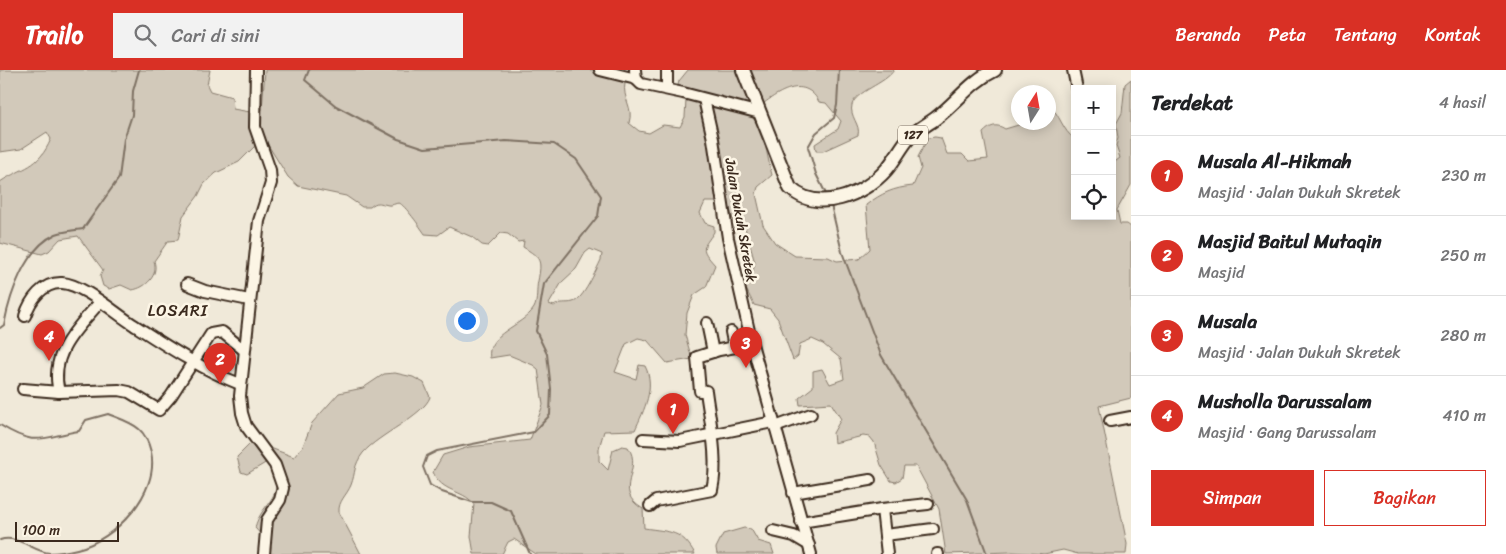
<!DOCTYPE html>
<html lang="id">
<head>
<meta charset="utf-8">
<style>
  :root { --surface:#fff; --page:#f2f2f2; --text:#202124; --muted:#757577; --line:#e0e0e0; --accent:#d93025 }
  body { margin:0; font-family:Sriracha,sans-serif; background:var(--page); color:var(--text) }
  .controls { position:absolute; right:15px; top:15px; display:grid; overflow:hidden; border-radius:0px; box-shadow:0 2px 12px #0003 }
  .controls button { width:45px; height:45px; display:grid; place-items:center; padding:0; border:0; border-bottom:1px solid var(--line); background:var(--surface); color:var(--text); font:25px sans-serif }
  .compass { position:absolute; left:1011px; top:15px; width:45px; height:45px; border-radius:50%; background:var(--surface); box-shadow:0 2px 12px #0003; rotate:11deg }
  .scale { position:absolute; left:15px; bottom:12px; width:104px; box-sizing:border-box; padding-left:5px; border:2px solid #3b2a1e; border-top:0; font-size:14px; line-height:18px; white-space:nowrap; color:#3b2a1e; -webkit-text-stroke:4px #fcf5e5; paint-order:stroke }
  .you { position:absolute; left:466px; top:250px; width:18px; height:18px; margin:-12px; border:4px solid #fff; border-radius:50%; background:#1a73e8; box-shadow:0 0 0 8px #1a73e833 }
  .badge { display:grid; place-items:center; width:32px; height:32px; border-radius:50%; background:var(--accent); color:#fff; font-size:16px; font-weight:700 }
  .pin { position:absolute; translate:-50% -41px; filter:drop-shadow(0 1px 2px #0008) }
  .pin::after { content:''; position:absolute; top:26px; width:18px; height:15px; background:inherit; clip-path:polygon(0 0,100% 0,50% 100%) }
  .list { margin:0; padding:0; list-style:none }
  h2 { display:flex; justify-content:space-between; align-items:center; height:65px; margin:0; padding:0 20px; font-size:21px }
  h2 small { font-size:16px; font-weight:400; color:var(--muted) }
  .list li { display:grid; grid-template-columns:32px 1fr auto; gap:15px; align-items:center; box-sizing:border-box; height:80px; padding:0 20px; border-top:1px solid var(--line) }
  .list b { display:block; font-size:19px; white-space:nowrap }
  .list p { margin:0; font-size:16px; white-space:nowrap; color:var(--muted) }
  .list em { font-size:16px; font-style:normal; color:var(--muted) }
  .actions { display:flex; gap:10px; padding:15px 20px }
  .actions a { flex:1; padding:11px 0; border:1px solid var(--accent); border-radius:0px; text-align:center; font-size:18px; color:var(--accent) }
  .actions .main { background:var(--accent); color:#fff }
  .icon { flex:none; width:28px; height:28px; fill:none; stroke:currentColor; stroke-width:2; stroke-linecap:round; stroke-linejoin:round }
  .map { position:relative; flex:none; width:1131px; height:484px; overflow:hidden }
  header { display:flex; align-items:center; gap:30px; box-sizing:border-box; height:70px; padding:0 25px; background:var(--accent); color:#fff }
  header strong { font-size:24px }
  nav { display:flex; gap:28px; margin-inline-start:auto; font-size:18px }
  .search { width:350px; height:45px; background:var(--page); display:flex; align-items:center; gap:12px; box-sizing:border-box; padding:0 18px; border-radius:0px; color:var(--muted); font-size:19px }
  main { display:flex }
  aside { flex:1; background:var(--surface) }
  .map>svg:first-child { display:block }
  .green { fill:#d2c9ba; stroke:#867a6c; fill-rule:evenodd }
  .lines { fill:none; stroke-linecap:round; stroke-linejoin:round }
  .stream { stroke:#7e7163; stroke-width:2 }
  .minor-casing { stroke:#3b2a1e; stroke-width:14 }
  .major-casing { stroke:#3b2a1e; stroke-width:16 }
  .minor { stroke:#fcf5e5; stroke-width:10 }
  .major { stroke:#fcf5e5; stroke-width:12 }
  .labels { text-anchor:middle; stroke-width:5; stroke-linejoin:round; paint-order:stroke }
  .shield { fill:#fcf5e5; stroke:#75675a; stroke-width:1 }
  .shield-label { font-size:12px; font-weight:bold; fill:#3b2a1e }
  .street-label { font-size:14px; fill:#3b2a1e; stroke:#fcf5e5 }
  .quarter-label { font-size:16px; letter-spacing:1px; fill:#3b2a1e; stroke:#fcf5e5 }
</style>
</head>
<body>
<header>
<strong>Trailo</strong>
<div class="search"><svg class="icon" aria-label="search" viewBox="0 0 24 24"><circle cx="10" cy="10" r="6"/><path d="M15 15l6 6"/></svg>Cari di sini</div>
<nav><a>Beranda</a><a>Peta</a><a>Tentang</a><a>Kontak</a></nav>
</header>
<main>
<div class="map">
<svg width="1131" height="484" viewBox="0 0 1131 484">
  <rect width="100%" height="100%" fill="#f0e9d9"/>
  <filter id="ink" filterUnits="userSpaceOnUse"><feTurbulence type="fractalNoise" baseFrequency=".02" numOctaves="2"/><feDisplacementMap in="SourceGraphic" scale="10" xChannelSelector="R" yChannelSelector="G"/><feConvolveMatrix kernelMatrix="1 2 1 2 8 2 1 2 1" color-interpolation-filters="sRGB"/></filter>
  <g filter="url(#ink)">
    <g class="green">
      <path d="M0,0H210L207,15L210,21L232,27L233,39L250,42L262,40L265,0H593L595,3L619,7L625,13C622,29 634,37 629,53L639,61L649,63L663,55L680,57L685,47L686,30L676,24L679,11L688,0H894C885,14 856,21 852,35C849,46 861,55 858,65L823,81H816L815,74L838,59L841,51L826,33L819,32C802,0 769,29 750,44C766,64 766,83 772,105L758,117L756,124L763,155L775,173L795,186L828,187L837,191L859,189L870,179L866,135C882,123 893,118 913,116L921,98L918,87L928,68L935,67L941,68L947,84H962L969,91L988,89L983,63C990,56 996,53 1005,59L1025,53L1048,52L1049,36C1060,43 1062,61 1075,69V146H1112V94L1120,88L1116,76L1118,68L1116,54L1122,43L1125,14L1131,9V115L1117,140L1120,154H1127L1131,157V328L1099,336L1127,474L1126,484H1078L1063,480L1044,484L1012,482L946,484L939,439L916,396H904L902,408L896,412L891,411L881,395L874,372L870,367L863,366L834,373L833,363L841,349L831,333L800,335L799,328L813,317V301L822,299L830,314L844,309L841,289L823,274L812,269L800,274L798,286L793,290L778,249L770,239L754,235L746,219V208L753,201L755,193L744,154L739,150H733L728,132H705L700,143L705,153L714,156V162C703,179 699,177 715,195L706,217L694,225L687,243L685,265L692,289L667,293L647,270L638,268L626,274L615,302L636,309L639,295L645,296C656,317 644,340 635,360L604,361L599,378V391L608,400L613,380L622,376L628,377C644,400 611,420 643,439L644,458C670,462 682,460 695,484H536L514,469L508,472L502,484H474L471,466L474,434C462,419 442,423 433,402L443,385L469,377L530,370L543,335L538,299L533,295L509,285L490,288C485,264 523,256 534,238C538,231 536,219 538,211C542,190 541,188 523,177L524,171L518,172L508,164L501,163L488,176L482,175L472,167L449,157L438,165L425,164C421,158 404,134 399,133C395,133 392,136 388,135C379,133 377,131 370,137H362L346,126L298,116L288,107L268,75L254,77L239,92L216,103L204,114L198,126L183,146L178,170L168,171L154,191C159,205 146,218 132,220L121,215L109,219L103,216L100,206L103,200L78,166L60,169L49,181L42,184L0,173V112C24,96 38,99 51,69L47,62L21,79L0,82ZM590,179L602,184L601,190C596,200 583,230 573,232C566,234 561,231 554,236L549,234L562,212L576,199L585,183Z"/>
      <path d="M395,303L413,307L424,313L430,327C424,345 378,365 363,383C353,396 356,402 351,415C347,425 338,431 339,442L361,484H267V471L255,458C261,431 291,426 267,392L247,404L241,402L237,387L250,374L262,383L273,379L294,387L303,376L312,353L339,323L363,318L384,304Z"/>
      <path d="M744,458L751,459L758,471L771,475L774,484H717L716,478L723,464Z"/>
    </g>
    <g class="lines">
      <g class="stream">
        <path d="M309,0L305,10L336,36L398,69L425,78L506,71L554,74L576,89L601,126L598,146L544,214L536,261L547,284L551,319L550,345L534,362L437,381L427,386L423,397L430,415L442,422L472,432H491L511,441L530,484"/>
        <path d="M827,126L816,104L808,77L816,63L834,48L837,35L839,0"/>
        <path d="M831,135L842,182L881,285L967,430L987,484"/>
        <path d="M0,258L4,255C10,224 25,178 56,164C64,161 75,160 83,159L119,108L124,69L132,45L133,21L139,0"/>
        <path d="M0,355C37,378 41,367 79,361L86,350L108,344C118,348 131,352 139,359C145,364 149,374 151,382C160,423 115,470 77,479C69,481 58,483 50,483C33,482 18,464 0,470"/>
      </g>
      <g class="minor-casing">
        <g id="minor">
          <path d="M256,0L255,57L270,100L271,113L259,151L240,326L242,343L246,356L275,395L283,418L280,430L267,450L264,484"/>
          <path d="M600,0L636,9"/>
          <path d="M635,0L636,9L641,14L683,23L760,43"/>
          <path d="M667,0V19"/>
          <path d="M1073,0L1077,19"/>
          <path d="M704,29L713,69L728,168L752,274L811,484"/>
          <path d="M187,214L205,221L249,230"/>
          <path d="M25,246C30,230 43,212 62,213C83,214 116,244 134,255C168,277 203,300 240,314"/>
          <path d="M707,253L713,282"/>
          <path d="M731,262L734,277"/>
          <path d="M23,319L59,322L119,320L129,322L159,340L171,326L211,264L222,262L244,280"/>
          <path d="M59,322C49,283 77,259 100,232"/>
          <path d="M1110,351L1131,347"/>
          <path d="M775,357L811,344"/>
          <path d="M643,369L680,371L773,352"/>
          <path d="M793,423L870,410"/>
          <path d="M650,436L656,431L712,420C719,389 710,352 706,321H700L697,287L719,280L752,274"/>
          <path d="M882,439L887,484"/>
          <path d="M801,452L882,439L928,434"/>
          <path d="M773,461L794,466L809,475"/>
          <path d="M885,465L933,459"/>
          <path d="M937,484H938"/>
        </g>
      </g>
      <g class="major-casing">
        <path id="major" d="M743,0L790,118C818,144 864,125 886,100C894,91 900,79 908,69C916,60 927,55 936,48C957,32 971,11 995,0"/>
      </g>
      <use href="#minor" class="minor"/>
      <use href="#major" class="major"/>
    </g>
  </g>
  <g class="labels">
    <rect class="shield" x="898" y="55.5" width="30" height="19" rx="4"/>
    <g class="shield-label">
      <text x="913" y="69">127</text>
    </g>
    <g class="street-label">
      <text transform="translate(741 150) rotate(80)" y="5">Jalan Dukuh Skretek</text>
    </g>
    <g class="quarter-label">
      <text x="178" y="246">LOSARI</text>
    </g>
  </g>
</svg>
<div class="controls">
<button>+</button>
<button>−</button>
<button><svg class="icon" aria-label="locate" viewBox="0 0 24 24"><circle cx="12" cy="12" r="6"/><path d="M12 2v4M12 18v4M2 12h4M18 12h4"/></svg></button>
</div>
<svg class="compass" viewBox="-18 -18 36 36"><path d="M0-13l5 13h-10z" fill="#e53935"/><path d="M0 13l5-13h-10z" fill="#757577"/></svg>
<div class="scale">100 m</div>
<div class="you"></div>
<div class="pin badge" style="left:673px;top:364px">1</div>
<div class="pin badge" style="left:220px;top:314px">2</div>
<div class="pin badge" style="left:746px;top:298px">3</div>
<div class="pin badge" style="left:49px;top:291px">4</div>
</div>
<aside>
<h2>Terdekat<small>4 hasil</small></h2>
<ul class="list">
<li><span class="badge">1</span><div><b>Musala Al-Hikmah</b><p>Masjid · Jalan Dukuh Skretek</p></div><em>230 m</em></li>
<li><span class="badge">2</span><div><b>Masjid Baitul Mutaqin</b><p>Masjid</p></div><em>250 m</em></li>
<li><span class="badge">3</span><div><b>Musala</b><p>Masjid · Jalan Dukuh Skretek</p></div><em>280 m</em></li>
<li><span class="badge">4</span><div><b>Musholla Darussalam</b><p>Masjid · Gang Darussalam</p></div><em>410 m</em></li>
</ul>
<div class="actions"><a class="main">Simpan</a><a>Bagikan</a></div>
</aside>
</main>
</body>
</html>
